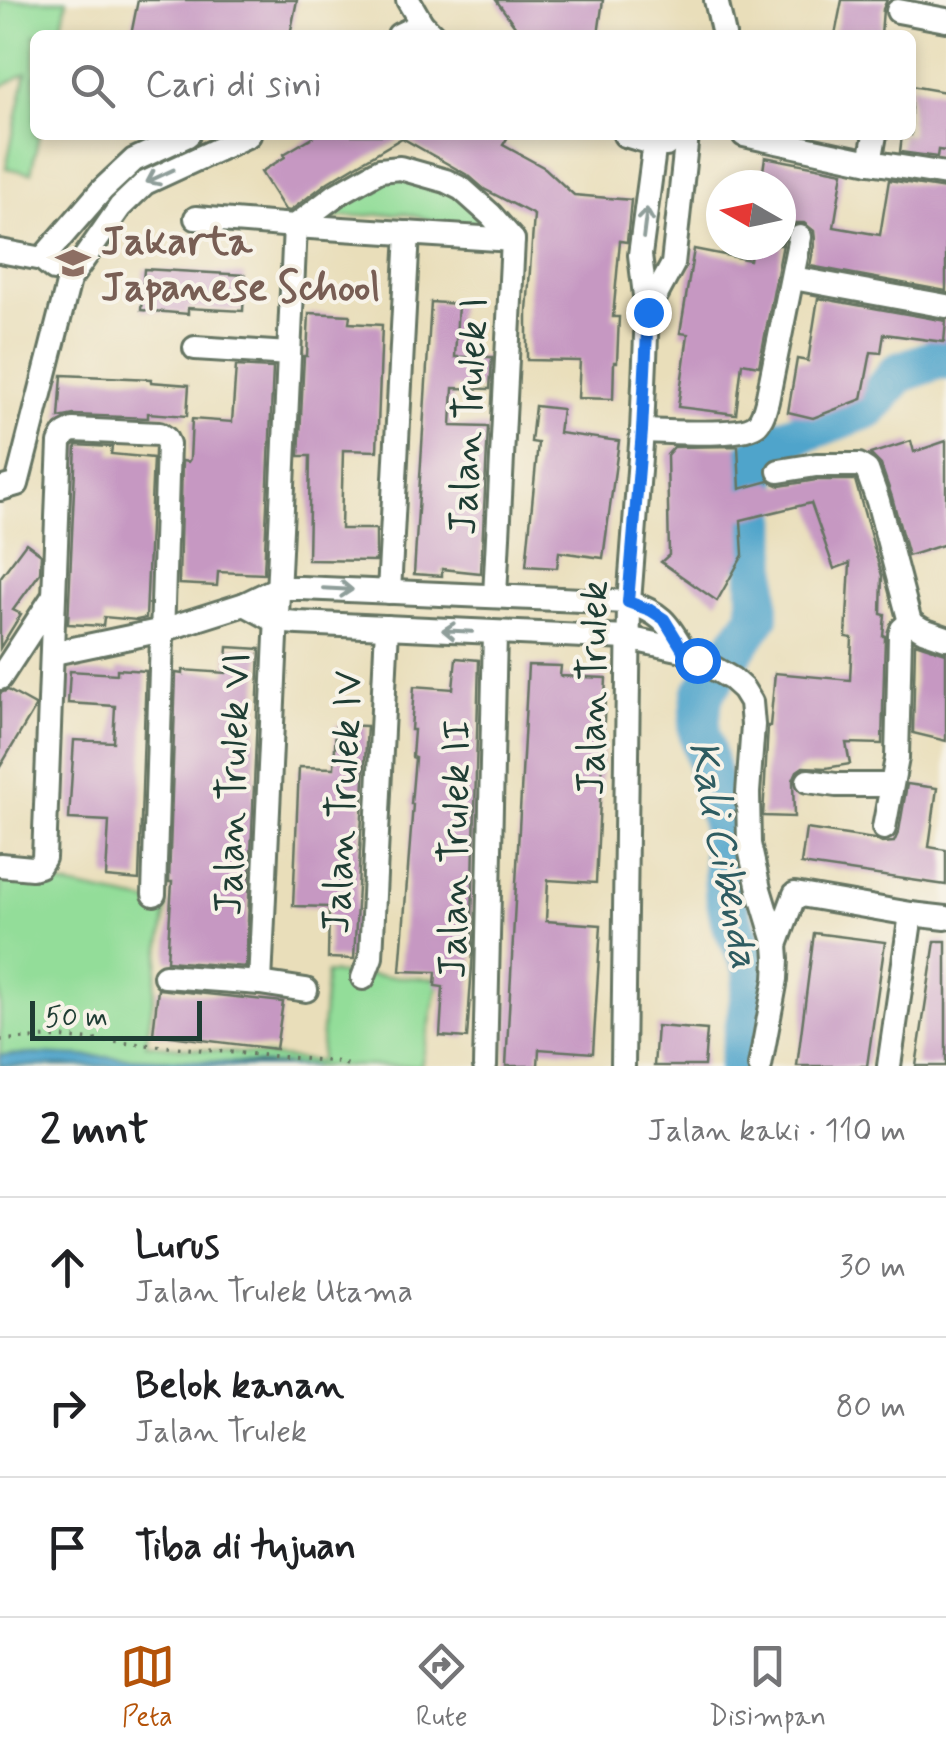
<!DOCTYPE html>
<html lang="id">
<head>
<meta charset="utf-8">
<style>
  :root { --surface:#fff; --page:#f2f2f2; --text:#202124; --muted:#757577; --line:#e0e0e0; --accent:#b45309 }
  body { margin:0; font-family:Mynerve,sans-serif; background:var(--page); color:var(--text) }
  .compass { position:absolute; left:706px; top:170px; width:90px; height:90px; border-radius:50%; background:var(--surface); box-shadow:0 5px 15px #0003; rotate:279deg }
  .scale { position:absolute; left:30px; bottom:25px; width:172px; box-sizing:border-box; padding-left:10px; border:5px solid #1f3d34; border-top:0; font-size:28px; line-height:35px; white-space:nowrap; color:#1f3d34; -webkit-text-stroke:8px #f7f3e8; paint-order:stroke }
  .stop { position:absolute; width:30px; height:30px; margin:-22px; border:8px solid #1a73e8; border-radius:50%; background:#fff }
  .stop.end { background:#1a73e8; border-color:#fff; box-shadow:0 2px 10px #0008 }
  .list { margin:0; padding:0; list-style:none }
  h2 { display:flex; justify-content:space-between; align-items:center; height:130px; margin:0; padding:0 40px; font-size:42px }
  h2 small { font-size:32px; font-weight:400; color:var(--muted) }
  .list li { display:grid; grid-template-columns:65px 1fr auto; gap:30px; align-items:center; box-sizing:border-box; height:140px; padding:0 40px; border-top:2px solid var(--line) }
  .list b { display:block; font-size:38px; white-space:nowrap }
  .list p { margin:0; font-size:32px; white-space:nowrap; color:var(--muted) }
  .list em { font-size:32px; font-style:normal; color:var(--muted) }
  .icon { flex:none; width:55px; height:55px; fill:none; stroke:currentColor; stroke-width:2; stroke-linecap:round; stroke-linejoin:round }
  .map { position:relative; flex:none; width:946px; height:1066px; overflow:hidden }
  .search { position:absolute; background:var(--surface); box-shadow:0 5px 15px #0003; left:30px; right:30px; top:30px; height:110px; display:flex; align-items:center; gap:25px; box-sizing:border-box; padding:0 35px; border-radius:15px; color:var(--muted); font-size:38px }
  .sheet { height:550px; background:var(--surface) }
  nav { display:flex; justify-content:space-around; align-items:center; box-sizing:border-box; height:140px; border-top:2px solid var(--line); background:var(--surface); font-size:28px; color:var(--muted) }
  nav a { display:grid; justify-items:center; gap:5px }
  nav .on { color:var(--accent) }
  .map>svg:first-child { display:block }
  .green { fill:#93dd99; stroke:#598d66; stroke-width:2.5 }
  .water { fill:#50a4cb; stroke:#387080; stroke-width:2.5 }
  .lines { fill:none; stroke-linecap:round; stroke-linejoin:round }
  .river { stroke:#50a4cb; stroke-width:42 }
  .building { fill:#c698c2 }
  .minor-casing { stroke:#667563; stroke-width:28 }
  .path { stroke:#667563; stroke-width:4; stroke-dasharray:2.5 8; stroke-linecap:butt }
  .minor { stroke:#fff; stroke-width:22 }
  .oneway { stroke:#8f9e9a }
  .route { stroke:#1a73e8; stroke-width:12 }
  .labels { text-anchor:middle; stroke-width:8; stroke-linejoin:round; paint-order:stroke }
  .education-label { font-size:40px; font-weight:bold; fill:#785e54; stroke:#f7f3e8; text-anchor:start }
  .street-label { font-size:40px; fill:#1f3d34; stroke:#f7f3e8 }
  .water-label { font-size:42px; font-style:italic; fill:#2e5c61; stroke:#f7f3e8 }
</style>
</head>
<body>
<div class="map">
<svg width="946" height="1066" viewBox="0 0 946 1066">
  <rect width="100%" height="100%" fill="#f7f3e8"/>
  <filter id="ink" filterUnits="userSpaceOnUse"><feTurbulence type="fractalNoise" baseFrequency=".01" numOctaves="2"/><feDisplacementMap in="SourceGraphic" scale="20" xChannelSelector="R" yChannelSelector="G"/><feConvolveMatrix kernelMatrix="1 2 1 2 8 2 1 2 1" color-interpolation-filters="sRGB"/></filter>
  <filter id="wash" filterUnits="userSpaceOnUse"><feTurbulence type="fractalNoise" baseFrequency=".0048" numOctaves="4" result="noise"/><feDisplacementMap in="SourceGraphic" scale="40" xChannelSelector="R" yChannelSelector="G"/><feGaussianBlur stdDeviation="2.25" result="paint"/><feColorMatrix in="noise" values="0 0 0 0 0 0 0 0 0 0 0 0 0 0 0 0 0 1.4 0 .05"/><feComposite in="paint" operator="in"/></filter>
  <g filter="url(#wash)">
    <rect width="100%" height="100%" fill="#e9deba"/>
    <g class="green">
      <path d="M0,0H67L60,35H35V135H39L31,173L6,168L26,73L0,87Z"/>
      <path d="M383,169L464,193L513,240L403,213L300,220Z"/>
      <path d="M0,872L167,906L146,1044L320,1061L326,973L439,979L421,1066H0Z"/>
    </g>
    <path class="water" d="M36,1054L314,1066H0V1055Z"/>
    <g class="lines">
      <path class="river" d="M739,1066L755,971L731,920L725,891L722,823L699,730L702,695L758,616L757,456L784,439L870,407L898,373L940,358L946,359"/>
    </g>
    <g id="blocks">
      <g class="building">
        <path d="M138,0H297L290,35H131Z"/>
        <path d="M496,0H603L598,35H568L518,30Z"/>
        <path d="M842,0H887L883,9L881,35H835Z"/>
        <path d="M911,86L946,92V151L938,150L937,157L900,152L902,135H911Z"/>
        <path d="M316,135H509L503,145L545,168L574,195L631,200L627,242L620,241L613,317H619L617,362H614L613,399L578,398L580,361L527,360V311L534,215L484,189L469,176L402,138L328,182L290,211L285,210L261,172L285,157L284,154Z"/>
        <path d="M765,157L843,172L834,227L880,235L889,180L946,189V291L810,266L815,240L814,231L804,223H794L785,234L759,366L742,363L736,414L678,407L688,334L680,333L694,249L750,260L753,245H781V185H761Z"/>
        <path d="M144,269L245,275L243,311L188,308V314L141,310Z"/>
        <path d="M818,298L946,321L944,342L884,334L881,353L871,352L862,399L813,418L788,412L797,359L808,361Z"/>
        <path d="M431,302L458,304L455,357H492L490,389L453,388L451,426L488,427L481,573L442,569V576L414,574Z"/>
        <path d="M309,313L350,315L349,323L382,325L377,451L343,450L341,529H376V561L308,560L310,456H299L304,356H307Z"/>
        <path d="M236,366L273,368L264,574L218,572L217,586L179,584L182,461L188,462L190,459L192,419L232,422Z"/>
        <path d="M62,375L151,379V382L189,385L187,416L148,413V418L74,415L59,418Z"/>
        <path d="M535,406L562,409L559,433L619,441L603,558L559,552L557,568L526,566L538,443L531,442Z"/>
        <path d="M911,441L914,452L946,441V544L908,556L892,497L881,465L870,454Z"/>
        <path d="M76,445L112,447L111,454L153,458L146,618L137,620L104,617L103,626L68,624Z"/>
        <path d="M738,446L740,489L769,481L780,486L816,480H855L882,576L881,614L885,615L883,636H885L882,744L846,743L850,764L826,768L803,767L797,771L793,780L794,817L763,816L768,726H770L775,673L850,680L852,638L846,637L850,563L834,569L811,503L741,520L743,555L717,601L661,562L669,555L667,455L674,447Z"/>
        <path d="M26,543L41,554L40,573L13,610L21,614L0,648V578Z"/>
        <path d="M915,643L946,653V741L913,733Z"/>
        <path d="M228,647L260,649L246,967L167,961L172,882H169L176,673L183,674V670L226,673Z"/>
        <path d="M456,658L479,660L472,920L473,951L467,1038L440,1036L443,987L435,986L436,972L400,971L413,804H411L415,758L412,757L414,730H411L414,686L453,689Z"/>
        <path d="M528,665L561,666L560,676L606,678L596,883L548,880L546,921L601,925L593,1053L539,1049L538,1066H506Z"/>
        <path d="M117,669L146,671L139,880L106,877L109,821L69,819L74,740L113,742L115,706L68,703L70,671L117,674Z"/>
        <path d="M8,690L35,705V708L0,767V693Z"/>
        <path d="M336,725L367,726L354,959L328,958L329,907L293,906L299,767L334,768Z"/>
        <path d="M907,784L937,788L929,847L946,850V885L801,864L806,829L874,839L882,843L894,842L899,831Z"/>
        <path d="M814,933L885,942L867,1066H797Z"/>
        <path d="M935,941H946V1066H916Z"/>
        <path d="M158,989L283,1002L276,1049L153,1034Z"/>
        <path d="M657,1026L707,1030L704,1066H654Z"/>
      </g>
    </g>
  </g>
  <g filter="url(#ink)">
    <use href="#blocks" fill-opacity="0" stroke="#667563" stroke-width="2.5"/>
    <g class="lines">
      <g class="minor-casing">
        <g id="minor">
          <path d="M408,0L422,24L433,35"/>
          <path d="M716,0L724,35"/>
          <path d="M898,11L946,20"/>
          <path d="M399,35L422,24"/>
          <path d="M625,135L655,144L666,145"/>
          <path d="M744,135L870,162L946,174"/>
          <path d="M870,162L875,135"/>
          <path d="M196,218L295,226L513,240"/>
          <path d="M295,226L336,195L380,170L400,168L446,181L462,189L491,215L513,240L495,596"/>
          <path d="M0,251L42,259L54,269"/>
          <path d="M42,259L102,190L134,160L188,135"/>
          <path d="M793,278L946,306"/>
          <path d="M647,312L673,264L687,135"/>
          <path d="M195,348L289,354"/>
          <path d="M642,431C666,431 742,438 757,424C763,418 765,409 767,401L800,237"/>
          <path d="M779,471L816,465H859L867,470L878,501L910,622L923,630L946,638"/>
          <path d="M0,489L17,484L69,280L120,207L145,183L249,135"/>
          <path d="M389,592L408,233"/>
          <path d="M245,604L276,621L298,623L627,638L683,650L732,679L743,689L751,702L753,725L748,793L749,844L759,889L776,945L777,959L776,979L760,1066"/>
          <path d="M54,653L163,630L245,604L278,588H301L629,602C660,613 667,621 683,650"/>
          <path d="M0,678L53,597"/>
          <path d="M808,781L836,785H891"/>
          <path d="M884,828L897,758L900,635L902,629L910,622"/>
          <path d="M0,865L32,868L39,866L44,858C50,719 54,581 60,443L65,434L73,430L159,434L165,438L168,444L154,894"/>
          <path d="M776,945L795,894L911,914L946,918"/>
          <path d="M165,976L260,983L306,990"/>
          <path d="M363,978L371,957L387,627"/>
          <path d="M260,983L295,226"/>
          <path d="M485,1066L495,633"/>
          <path d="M623,1066L629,602L642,431L647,312L640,255L656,135"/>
          <path d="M889,1066L911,914"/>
        </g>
      </g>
      <path class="path" d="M0,1040L59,1037L340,1062L350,1066"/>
      <use href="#minor" class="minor"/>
    </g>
    <defs><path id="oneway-shaft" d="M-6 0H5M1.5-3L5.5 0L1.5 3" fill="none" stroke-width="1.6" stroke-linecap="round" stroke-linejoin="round" transform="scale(2.5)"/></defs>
    <g class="oneway">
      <use href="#oneway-shaft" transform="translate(160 176) rotate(155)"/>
      <use href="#oneway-shaft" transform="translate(645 223) rotate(-83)"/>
      <use href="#oneway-shaft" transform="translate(338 589) rotate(3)"/>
      <use href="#oneway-shaft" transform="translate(457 631) rotate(-177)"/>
    </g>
  </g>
  <g class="lines" filter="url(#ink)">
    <path class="route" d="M648,312L642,431L628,602L650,610L664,619L683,650L697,660"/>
  </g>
  <defs>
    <g id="school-bare" transform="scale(2.7)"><path d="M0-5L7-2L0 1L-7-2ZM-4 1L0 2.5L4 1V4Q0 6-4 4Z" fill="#8d6e63" stroke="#f7f3e8" stroke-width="2.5" paint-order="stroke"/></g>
  </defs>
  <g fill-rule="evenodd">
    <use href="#school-bare" x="73" y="263"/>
  </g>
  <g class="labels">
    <g class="education-label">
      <text x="101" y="254">Jakarta<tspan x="101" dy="46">Japanese School</tspan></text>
    </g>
    <g class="street-label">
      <text transform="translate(467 416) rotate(-87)" y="14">Jalan Trulek I</text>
      <text transform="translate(591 688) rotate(-89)" y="14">Jalan Trulek</text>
      <text transform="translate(231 784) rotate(-88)" y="14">Jalan Trulek VI</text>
      <text transform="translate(341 802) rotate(-87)" y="14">Jalan Trulek IV</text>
      <text transform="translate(453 849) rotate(-89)" y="14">Jalan Trulek II</text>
    </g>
    <g class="water-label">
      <text transform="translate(726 854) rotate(79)" y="15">Kali Cibenda</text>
    </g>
  </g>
</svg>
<svg class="compass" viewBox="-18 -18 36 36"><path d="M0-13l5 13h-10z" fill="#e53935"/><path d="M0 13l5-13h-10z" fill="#757577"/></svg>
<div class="scale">50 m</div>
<div class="stop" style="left:697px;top:660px"></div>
<div class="stop end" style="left:648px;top:312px"></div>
<div class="search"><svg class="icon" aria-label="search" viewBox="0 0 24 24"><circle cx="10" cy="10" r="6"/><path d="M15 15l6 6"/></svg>Cari di sini</div>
</div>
<section class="sheet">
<h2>2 mnt<small>Jalan kaki · 110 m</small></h2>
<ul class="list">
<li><svg class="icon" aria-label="ahead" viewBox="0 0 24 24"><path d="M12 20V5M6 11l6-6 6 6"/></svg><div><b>Lurus</b><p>Jalan Trulek Utama</p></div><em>30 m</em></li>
<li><svg class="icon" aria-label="right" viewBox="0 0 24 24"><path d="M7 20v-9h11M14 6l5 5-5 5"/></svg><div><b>Belok kanan</b><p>Jalan Trulek</p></div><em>80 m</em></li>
<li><svg class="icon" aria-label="arrive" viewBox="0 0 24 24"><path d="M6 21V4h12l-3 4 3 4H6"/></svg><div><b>Tiba di tujuan</b></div></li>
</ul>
</section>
<nav>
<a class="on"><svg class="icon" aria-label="map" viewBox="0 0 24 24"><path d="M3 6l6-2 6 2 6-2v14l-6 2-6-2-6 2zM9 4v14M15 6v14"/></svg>Peta</a>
<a><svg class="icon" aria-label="directions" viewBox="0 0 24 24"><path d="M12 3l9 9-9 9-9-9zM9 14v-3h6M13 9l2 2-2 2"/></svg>Rute</a>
<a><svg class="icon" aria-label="saved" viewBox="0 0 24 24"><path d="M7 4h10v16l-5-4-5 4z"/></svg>Disimpan</a>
</nav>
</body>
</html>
